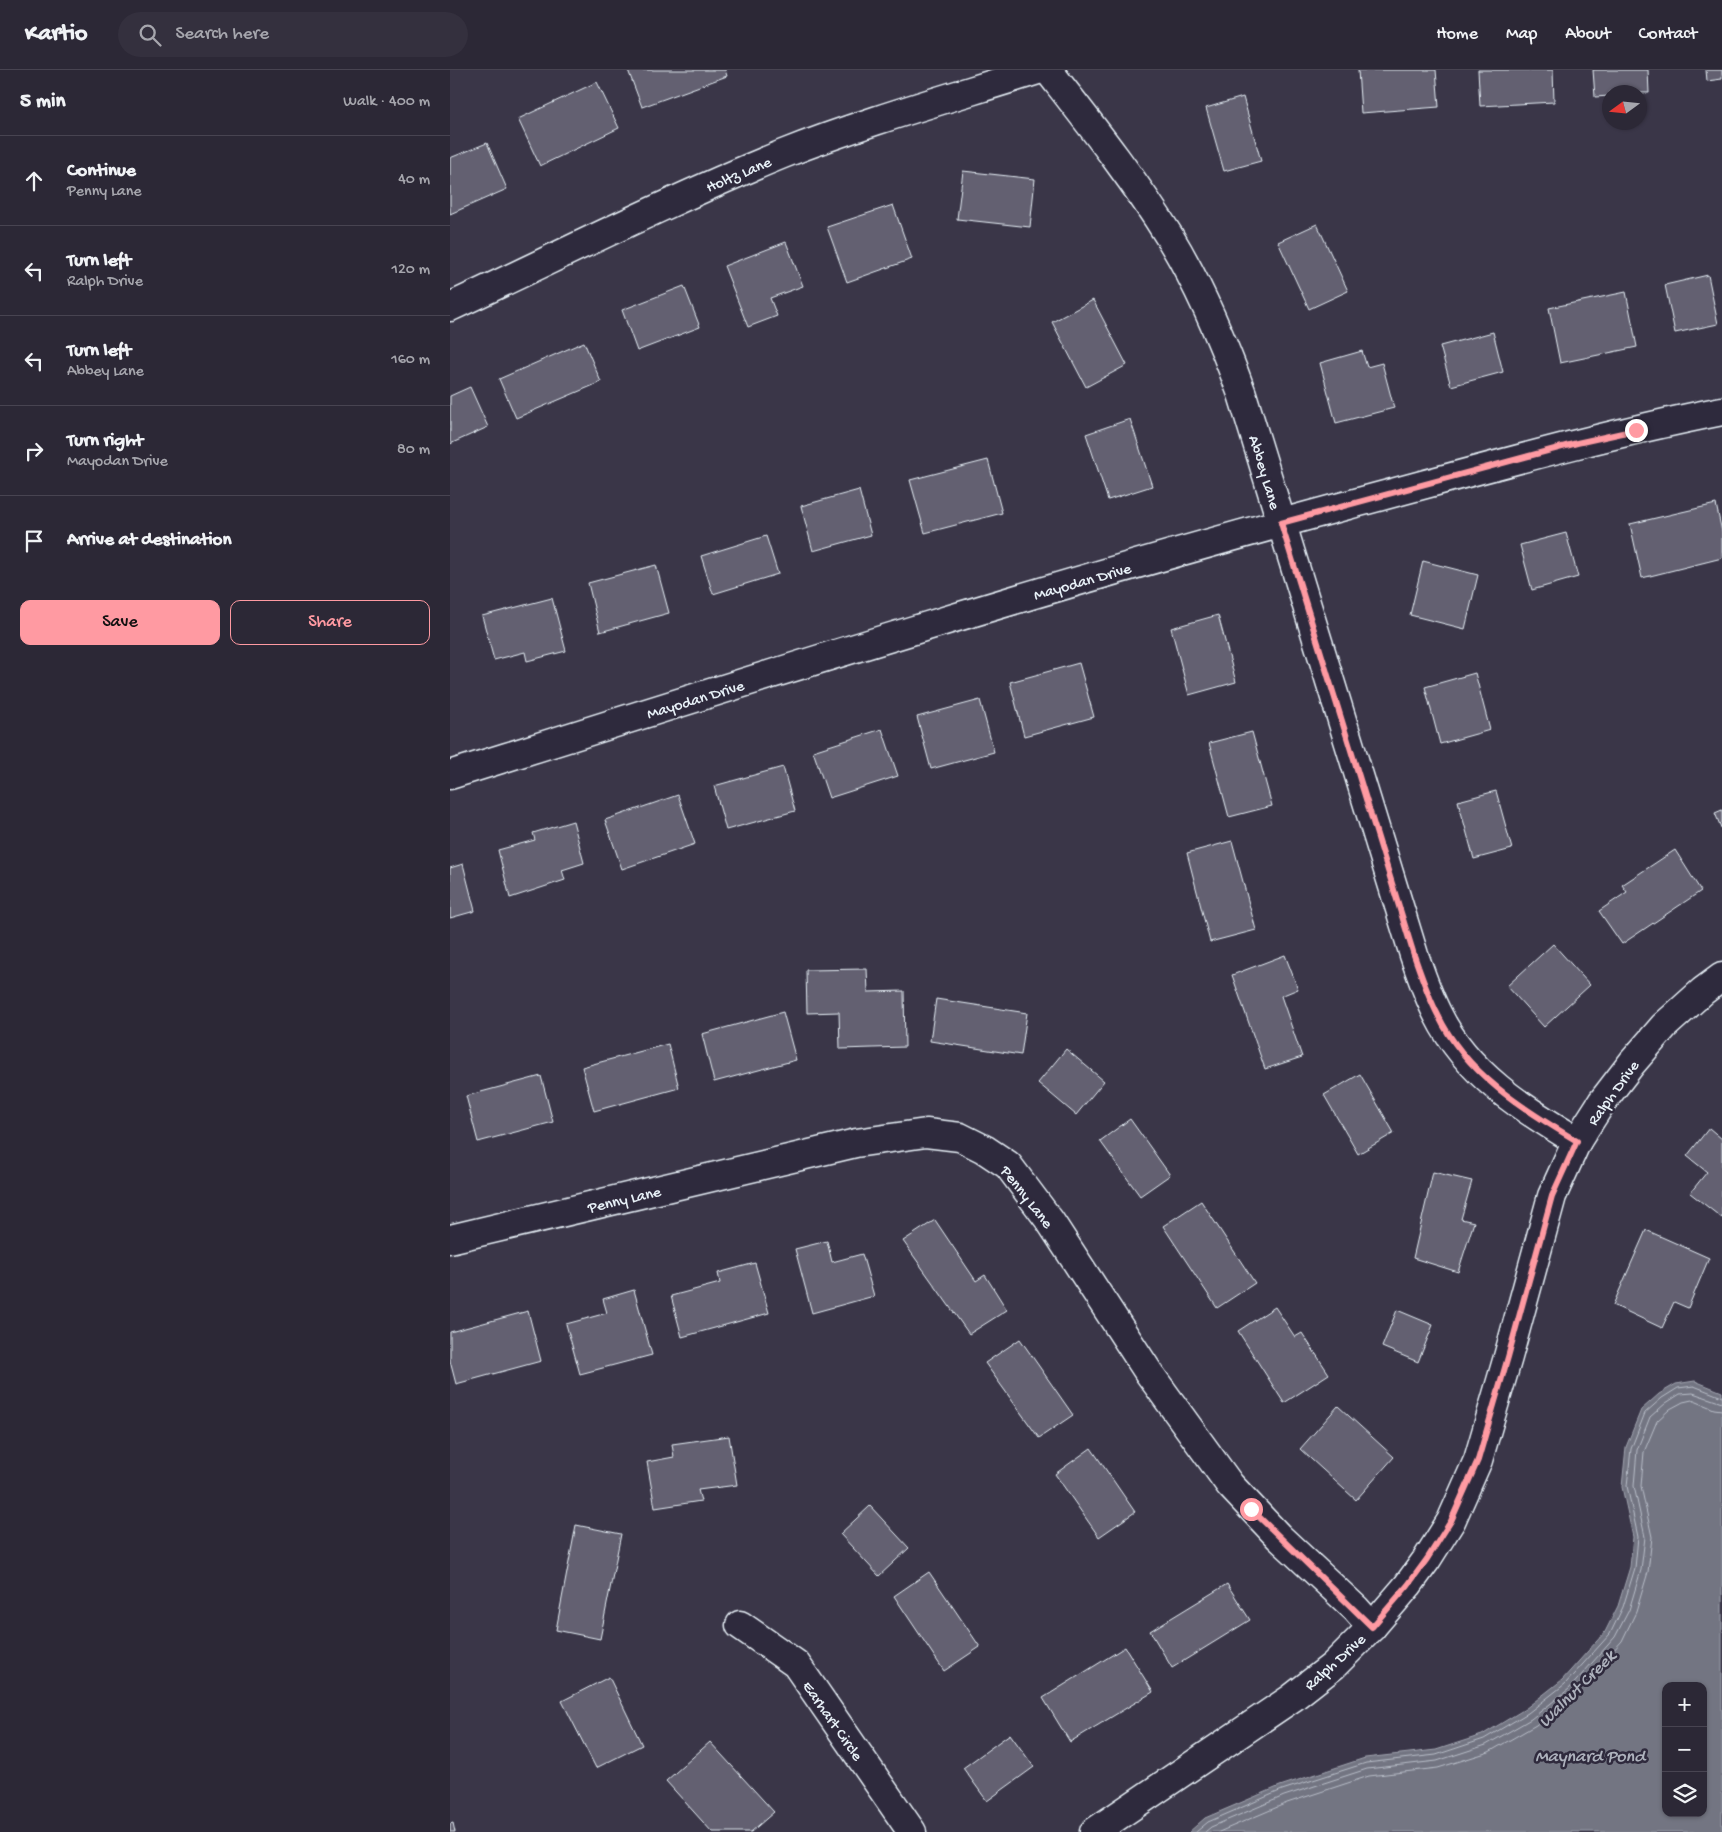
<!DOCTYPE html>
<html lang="en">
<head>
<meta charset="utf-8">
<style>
  :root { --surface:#2c2836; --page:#34303e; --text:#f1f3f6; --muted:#a6a6ad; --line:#484451; --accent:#ff9aa2 }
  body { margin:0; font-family:"Gochi Hand",sans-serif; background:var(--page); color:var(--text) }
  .controls { position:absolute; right:15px; bottom:15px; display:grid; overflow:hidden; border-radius:10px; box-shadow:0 1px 4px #0004 }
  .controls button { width:45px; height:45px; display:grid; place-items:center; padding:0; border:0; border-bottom:1px solid var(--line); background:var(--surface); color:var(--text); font:25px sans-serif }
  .compass { position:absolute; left:1152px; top:15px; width:45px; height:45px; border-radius:50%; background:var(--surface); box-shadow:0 1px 4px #0004; rotate:255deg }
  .stop { position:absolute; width:15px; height:15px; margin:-11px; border:4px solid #ff9aa2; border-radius:50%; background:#fff }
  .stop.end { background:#ff9aa2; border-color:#fff; box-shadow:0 1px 5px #0008 }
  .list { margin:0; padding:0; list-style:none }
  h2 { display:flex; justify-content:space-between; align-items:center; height:65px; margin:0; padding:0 20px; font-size:21px }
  h2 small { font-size:16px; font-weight:400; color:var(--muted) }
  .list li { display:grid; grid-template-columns:32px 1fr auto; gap:15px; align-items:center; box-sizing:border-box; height:90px; padding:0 20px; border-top:1px solid var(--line) }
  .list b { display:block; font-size:19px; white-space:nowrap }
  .list p { margin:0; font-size:16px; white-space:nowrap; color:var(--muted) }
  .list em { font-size:16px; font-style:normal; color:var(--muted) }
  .actions { display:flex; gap:10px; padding:15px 20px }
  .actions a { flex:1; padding:11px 0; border:1px solid var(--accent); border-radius:10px; text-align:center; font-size:18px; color:var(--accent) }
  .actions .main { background:var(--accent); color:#111 }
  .icon { flex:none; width:28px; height:28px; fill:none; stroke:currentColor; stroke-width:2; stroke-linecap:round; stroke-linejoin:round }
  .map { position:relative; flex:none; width:1272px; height:1762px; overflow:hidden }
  header { display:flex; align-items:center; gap:30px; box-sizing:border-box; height:70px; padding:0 25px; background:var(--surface); border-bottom:1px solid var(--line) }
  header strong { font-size:24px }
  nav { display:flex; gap:28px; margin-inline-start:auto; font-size:18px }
  .search { width:350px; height:45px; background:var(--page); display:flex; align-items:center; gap:12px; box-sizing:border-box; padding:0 18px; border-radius:28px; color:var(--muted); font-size:19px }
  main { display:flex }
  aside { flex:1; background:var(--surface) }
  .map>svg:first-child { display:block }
  .water { fill:#737482; stroke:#a2a6b1; fill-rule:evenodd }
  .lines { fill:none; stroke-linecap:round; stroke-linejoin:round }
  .shore { stroke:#b9bfc9; stroke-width:1 }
  .building { fill:#636171; stroke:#e8f1f8 }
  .street-casing { stroke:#e8f1f8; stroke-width:31 }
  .street { stroke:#2f2a3d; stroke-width:28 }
  .route { stroke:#ff9aa2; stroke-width:6 }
  .labels { text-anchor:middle; stroke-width:5; stroke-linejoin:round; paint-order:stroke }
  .street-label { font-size:16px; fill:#e8f1f8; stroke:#2f2a3d }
  .water-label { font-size:18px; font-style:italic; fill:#aeb2bd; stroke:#2f2a3d }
</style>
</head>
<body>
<header>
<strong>Kartio</strong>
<div class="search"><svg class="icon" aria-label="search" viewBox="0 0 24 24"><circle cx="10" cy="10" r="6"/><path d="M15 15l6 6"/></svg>Search here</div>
<nav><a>Home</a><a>Map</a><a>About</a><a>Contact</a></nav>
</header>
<main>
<aside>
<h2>5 min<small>Walk · 400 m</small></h2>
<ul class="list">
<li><svg class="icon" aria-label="ahead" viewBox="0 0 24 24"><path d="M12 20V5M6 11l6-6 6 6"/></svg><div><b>Continue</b><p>Penny Lane</p></div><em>40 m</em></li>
<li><svg class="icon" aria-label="left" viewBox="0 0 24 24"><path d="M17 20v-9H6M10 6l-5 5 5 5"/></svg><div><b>Turn left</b><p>Ralph Drive</p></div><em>120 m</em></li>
<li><svg class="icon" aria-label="left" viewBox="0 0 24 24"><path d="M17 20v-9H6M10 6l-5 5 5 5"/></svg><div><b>Turn left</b><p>Abbey Lane</p></div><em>160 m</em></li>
<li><svg class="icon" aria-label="right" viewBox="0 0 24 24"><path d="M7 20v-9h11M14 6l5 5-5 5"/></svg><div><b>Turn right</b><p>Mayodan Drive</p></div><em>80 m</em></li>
<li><svg class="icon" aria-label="arrive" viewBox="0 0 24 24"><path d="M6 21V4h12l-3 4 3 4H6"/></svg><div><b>Arrive at destination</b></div></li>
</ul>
<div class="actions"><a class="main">Save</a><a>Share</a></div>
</aside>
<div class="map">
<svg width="1272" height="1762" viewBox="0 0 1272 1762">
  <rect width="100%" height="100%" fill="#3a3648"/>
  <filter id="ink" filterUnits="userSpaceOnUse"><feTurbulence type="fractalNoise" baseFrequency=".02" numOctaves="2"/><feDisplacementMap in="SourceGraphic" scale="10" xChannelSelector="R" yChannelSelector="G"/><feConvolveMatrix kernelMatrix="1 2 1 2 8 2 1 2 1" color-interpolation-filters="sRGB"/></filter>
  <g filter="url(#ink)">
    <path class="water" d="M1245,1311L1272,1322V1762H739L755,1748L830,1716L915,1688L986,1680L1032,1665L1075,1639L1112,1610L1155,1562L1168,1536L1180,1497L1183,1467L1172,1417L1176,1377L1191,1340L1209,1324L1226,1314ZM1216,1616H1253V1743H1216Z"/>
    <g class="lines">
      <g class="shore">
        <path d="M746,1762L758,1752L832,1720L916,1693L986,1685L1034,1669L1078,1643L1115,1614L1160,1564L1173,1537L1185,1498L1188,1467L1177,1416L1181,1379L1195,1343L1212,1328L1228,1318L1244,1316L1272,1327"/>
        <path d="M755,1762L761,1757L834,1726L917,1699L987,1691L1036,1675L1081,1649L1119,1619L1165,1567L1179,1540L1191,1500L1195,1467L1184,1416L1187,1380L1200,1347L1216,1333L1230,1324L1243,1323L1272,1333"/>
        <path d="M769,1762L837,1733L919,1706L988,1698L1039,1682L1086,1655L1124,1624L1172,1571L1186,1542L1198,1502L1202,1467L1191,1416L1194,1382L1207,1351L1220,1339L1233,1332L1242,1330L1264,1339L1272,1340"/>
      </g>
    </g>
    <g class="building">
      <path d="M178,0H275L277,6L192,37Z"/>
      <path d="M908,0H986L989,37L911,43Z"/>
      <path d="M1028,0H1103L1104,32L1030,36Z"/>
      <path d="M1143,0H1198L1199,23L1160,22V26L1145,27Z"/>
      <path d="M1256,0H1272V9L1257,11Z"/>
      <path d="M147,12L169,58L90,96L68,49Z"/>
      <path d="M793,27L811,91L774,101L756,38Z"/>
      <path d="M37,73L57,119L0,144V88Z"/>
      <path d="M513,101L585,109L580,157L507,149Z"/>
      <path d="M443,135L462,189L397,212L377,157Z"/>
      <path d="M867,154L898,221L859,239L828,172Z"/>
      <path d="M336,172L353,216L320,228L327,246L298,257L274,196Z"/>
      <path d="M1258,205L1268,254L1225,263L1215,215Z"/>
      <path d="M234,216L250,257L187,281L172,240Z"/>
      <path d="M1176,222L1187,277L1110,293L1099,238Z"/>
      <path d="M643,230L677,295L636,317L602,252Z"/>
      <path d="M1043,262L1053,302L1001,316L990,276Z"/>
      <path d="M134,272L151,312L66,348L49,309Z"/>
      <path d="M912,281L917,297L932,293L944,338L886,353L870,293Z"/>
      <path d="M20,317L38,357L0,374V326Z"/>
      <path d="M680,349L702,416L658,430L636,364Z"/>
      <path d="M538,390L552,443L475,463L460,410Z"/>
      <path d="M409,420L421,465L363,481L351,436Z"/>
      <path d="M1266,434L1272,462V488L1192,508L1180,454Z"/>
      <path d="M1116,463L1128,507L1082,520L1070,475Z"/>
      <path d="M316,466L328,504L263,524L251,486Z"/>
      <path d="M973,491L1028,505L1015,559L960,545Z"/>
      <path d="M206,495L219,543L150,562L138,513Z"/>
      <path d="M102,528L116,581L77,591L75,582L44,590L32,546Z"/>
      <path d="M768,545L786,612L739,625L721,558Z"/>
      <path d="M629,593L644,647L574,666L560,612Z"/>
      <path d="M1025,603L1040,660L990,674L975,617Z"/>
      <path d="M530,630L544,682L481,699L467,647Z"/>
      <path d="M432,659L448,706L379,728L363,681Z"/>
      <path d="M802,662L822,736L779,747L759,673Z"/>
      <path d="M333,697L345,741L276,760L264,716Z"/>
      <path d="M1046,721L1062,779L1024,789L1008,731Z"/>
      <path d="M228,725L245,774L172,799L155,750Z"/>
      <path d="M1272,740V760L1265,743Z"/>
      <path d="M123,751L134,793L112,800L115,810L60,828L48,780L85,770L83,763Z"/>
      <path d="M782,771L806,860L760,872L737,783Z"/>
      <path d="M1225,780L1251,821L1172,874L1149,841L1177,822L1172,815Z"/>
      <path d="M13,794L25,841L0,848V798Z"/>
      <path d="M1103,874L1140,915L1094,957L1057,916Z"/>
      <path d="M835,885L848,919L831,926L852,987L815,999L782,905Z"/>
      <path d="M417,899L418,922L454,921L455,977L390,979L389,942L357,943L356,900Z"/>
      <path d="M486,929L577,943L571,985L480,971Z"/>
      <path d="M333,942L346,990L264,1012L252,964Z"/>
      <path d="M218,974L229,1018L144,1041L132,997Z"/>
      <path d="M616,979L654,1011L626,1045L588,1013Z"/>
      <path d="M910,1004L944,1063L908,1084L874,1025Z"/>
      <path d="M91,1006L103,1052L28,1072L16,1026Z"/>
      <path d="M680,1049L720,1105L690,1126L650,1071Z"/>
      <path d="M1259,1058L1272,1069V1148L1240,1123L1257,1102L1237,1086Z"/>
      <path d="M983,1102L1022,1111L1011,1149L1024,1152L1008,1202L963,1188Z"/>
      <path d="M751,1131L805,1213L767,1238L713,1156Z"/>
      <path d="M485,1150L526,1211L535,1205L557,1240L519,1264L453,1171Z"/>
      <path d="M1196,1160L1259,1188L1238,1238L1224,1232L1212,1258L1163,1235Z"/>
      <path d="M377,1171L382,1192L412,1184L424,1226L362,1243L345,1179Z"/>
      <path d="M305,1193L319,1243L232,1267L221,1226L270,1213L268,1203Z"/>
      <path d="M184,1220L202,1285L130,1304L116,1254L157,1243L153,1229Z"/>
      <path d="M825,1237L845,1267L852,1263L879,1304L834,1333L788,1261Z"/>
      <path d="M947,1240L983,1255L968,1292L932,1277Z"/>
      <path d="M78,1241L91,1291L6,1314L0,1291V1262Z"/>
      <path d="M570,1269L623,1345L589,1368L535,1293Z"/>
      <path d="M888,1336L944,1387L906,1430L850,1379Z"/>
      <path d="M279,1366L287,1415L248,1420L251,1431L205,1438L197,1392L224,1387L222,1374Z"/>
      <path d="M641,1378L685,1442L649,1467L605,1404Z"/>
      <path d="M420,1436L459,1478L429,1506L390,1464Z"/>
      <path d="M126,1455L171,1464L150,1569L106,1560Z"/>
      <path d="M479,1502L530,1577L494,1601L444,1526Z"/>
      <path d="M777,1514L800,1550L722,1598L700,1561Z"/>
      <path d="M675,1577L703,1622L620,1672L593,1628Z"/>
      <path d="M159,1607L192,1675L146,1698L112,1631Z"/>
      <path d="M560,1664L584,1697L537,1731L513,1698Z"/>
      <path d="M260,1672L324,1742L301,1762H262L216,1711Z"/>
      <path d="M3,1753L5,1762H0V1754Z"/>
    </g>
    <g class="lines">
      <g class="street-casing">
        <g id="street">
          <path d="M598,0C640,54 683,108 719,166C749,215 772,269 792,324L964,885C971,905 978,926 988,945C1017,1004 1073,1039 1127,1071"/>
          <path d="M0,237C111,185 220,130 333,84C416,51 503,27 588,0"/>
          <path d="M0,705C298,611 596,516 898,435C1022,402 1146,366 1272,341"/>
          <path d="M0,1169L406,1073L476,1063L510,1067L534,1079L558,1095L600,1151L699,1303L780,1415L829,1467L906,1539L922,1557"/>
          <path d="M290,1555L346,1594L462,1762"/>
          <path d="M644,1762L842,1628L883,1596L922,1557L958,1515L977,1489L1001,1451L1028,1390L1058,1287L1102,1126L1127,1071L1152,1032L1182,993L1214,956L1253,921L1272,907"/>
        </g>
      </g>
      <use href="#street" class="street"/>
    </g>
  </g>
  <g class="lines" filter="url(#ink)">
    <path class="route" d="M801,1439L922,1557L958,1515L977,1489L1001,1451L1028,1390L1058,1287L1102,1126L1127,1071C1073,1039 1016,1004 988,945C978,926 971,905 964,885L831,453L1127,373L1186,360"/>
  </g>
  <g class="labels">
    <g class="street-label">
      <text transform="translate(288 103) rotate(-23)" y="6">Holtz Lane</text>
      <text transform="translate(816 402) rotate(73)" y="6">Abbey Lane</text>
      <text transform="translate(632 510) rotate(-16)" y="6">Mayodan Drive</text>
      <text transform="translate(245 628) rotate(-17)" y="6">Mayodan Drive</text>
      <text transform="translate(1162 1022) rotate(-54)" y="6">Ralph Drive</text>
      <text transform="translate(578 1126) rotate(52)" y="6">Penny Lane</text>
      <text transform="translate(174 1128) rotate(-13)" y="6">Penny Lane</text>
      <text transform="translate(884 1591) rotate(-42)" y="6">Ralph Drive</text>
      <text transform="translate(384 1650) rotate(55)" y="6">Earhart Circle</text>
    </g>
    <g class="water-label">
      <text transform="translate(1126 1618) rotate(-45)" y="6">Walnut Creek</text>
      <text x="1140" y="1691">Maynard Pond</text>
    </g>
  </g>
</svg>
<div class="controls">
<button>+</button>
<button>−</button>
<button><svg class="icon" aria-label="layers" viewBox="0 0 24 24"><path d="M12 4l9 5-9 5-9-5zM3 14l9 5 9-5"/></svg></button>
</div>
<svg class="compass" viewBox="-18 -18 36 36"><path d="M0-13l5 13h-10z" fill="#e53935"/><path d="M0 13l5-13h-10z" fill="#a6a6ad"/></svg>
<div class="stop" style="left:801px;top:1439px"></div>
<div class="stop end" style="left:1186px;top:360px"></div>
</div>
</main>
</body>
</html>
